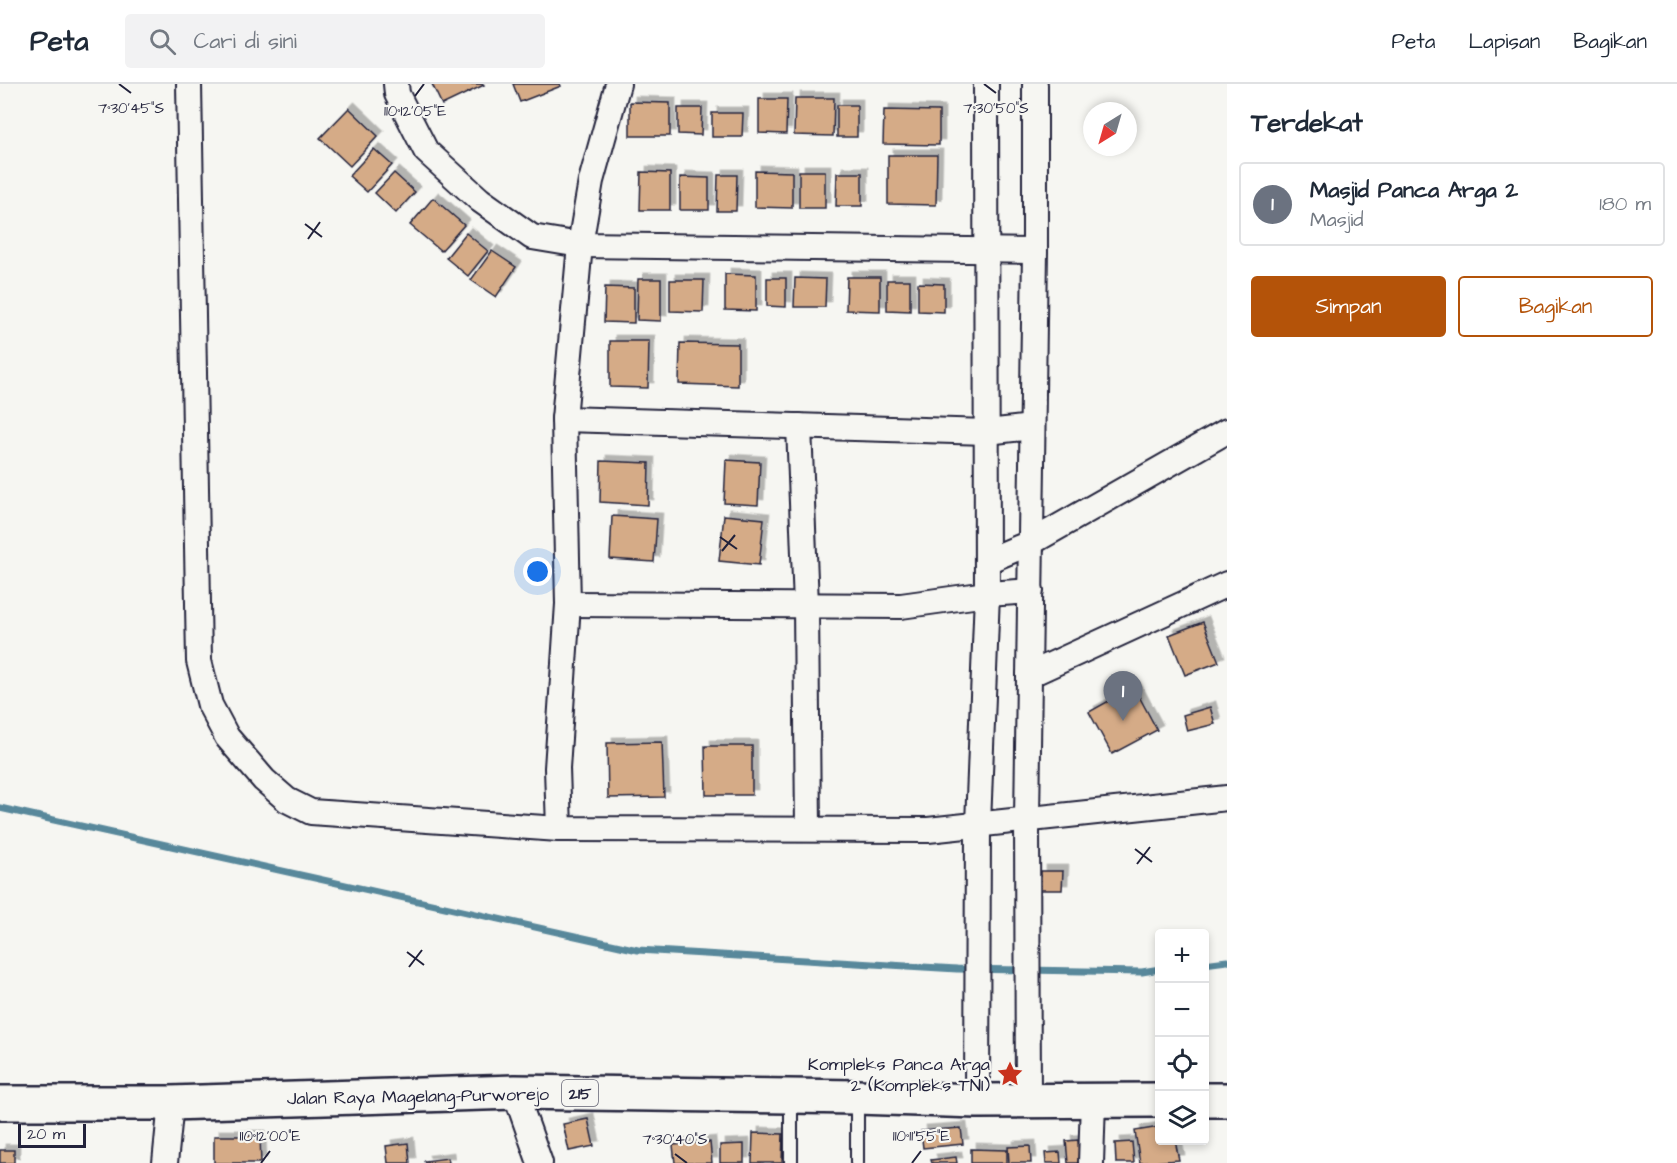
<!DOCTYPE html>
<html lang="id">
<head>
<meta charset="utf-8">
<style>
  :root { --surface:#fff; --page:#f2f2f3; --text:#1f2937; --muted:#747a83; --line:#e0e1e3; --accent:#b45309 }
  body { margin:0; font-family:"Architects Daughter",sans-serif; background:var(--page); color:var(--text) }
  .controls { position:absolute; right:18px; bottom:18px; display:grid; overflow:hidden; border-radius:6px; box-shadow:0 3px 9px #0003 }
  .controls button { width:54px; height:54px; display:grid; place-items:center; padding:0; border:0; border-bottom:2px solid var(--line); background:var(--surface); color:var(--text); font:30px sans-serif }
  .compass { position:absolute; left:1083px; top:18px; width:54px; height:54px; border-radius:50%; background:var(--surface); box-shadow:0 3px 9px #0003; rotate:217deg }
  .scale { position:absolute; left:18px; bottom:15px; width:68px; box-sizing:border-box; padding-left:6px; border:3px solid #22223b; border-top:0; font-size:16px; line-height:21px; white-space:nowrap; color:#22223b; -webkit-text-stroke:4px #f6f6f2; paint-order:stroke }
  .you { position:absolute; left:538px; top:488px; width:21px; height:21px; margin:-15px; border:4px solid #fff; border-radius:50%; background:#1a73e8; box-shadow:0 0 0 9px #1a73e833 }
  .badge { display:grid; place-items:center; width:39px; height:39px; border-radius:50%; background:var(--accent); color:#fff; font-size:20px; font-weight:700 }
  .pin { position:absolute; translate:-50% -50px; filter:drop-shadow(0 2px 3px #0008) }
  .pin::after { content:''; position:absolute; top:32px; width:21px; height:18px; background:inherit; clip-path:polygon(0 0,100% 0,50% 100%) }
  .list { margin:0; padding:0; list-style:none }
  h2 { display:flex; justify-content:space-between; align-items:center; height:78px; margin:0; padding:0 24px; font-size:26px }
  h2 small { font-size:20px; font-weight:400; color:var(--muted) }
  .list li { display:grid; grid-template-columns:39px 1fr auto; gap:18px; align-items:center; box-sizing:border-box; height:84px; margin:0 12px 12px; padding:0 12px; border:2px solid var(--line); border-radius:6px }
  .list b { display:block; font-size:22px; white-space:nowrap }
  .list p { margin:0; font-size:20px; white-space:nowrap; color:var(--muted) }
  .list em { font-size:20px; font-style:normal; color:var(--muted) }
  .actions { display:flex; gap:12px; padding:18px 24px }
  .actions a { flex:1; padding:14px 0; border:2px solid var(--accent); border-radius:6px; text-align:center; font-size:21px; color:var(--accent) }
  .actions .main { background:var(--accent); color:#fff }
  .icon { flex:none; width:33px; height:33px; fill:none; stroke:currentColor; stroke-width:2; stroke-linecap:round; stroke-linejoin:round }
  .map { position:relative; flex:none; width:1227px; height:1079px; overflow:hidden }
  header { display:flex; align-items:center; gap:36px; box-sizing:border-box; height:84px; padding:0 30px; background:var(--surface); border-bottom:2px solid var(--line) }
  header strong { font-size:28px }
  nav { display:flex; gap:33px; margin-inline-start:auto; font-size:21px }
  .search { width:420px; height:54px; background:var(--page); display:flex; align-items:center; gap:15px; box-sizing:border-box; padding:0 21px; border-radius:6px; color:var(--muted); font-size:22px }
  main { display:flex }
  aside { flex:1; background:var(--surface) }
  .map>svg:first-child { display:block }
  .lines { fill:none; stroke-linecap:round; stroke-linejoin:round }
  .stream { stroke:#59889b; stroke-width:7 }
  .building { fill:#d5ab87; stroke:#22223b; stroke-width:1.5; filter:url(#shadow) }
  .service-casing { stroke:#22223b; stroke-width:16 }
  .minor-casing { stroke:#22223b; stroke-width:28 }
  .primary-casing { stroke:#22223b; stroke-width:38 }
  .service { stroke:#f6f6f2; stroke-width:12 }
  .minor { stroke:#f6f6f2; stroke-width:24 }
  .primary { stroke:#f6f6f2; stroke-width:33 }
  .ticks { fill:none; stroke:#22223b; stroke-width:2 }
  .labels { text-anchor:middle; stroke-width:4.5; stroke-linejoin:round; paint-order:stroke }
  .shield { fill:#f6f6f2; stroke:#626272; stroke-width:1.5 }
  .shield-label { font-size:16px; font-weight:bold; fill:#22223b }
  .poi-label { font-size:18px; fill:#22223b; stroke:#f6f6f2; text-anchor:end }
  .street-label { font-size:18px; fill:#22223b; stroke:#f6f6f2 }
  .ticks-label { font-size:15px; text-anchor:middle; fill:#22223b; stroke:#f6f6f2; stroke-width:4.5; stroke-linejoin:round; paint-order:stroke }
</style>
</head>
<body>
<header>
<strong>Peta</strong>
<div class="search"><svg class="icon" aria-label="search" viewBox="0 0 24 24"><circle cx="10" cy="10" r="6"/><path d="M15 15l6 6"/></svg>Cari di sini</div>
<nav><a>Peta</a><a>Lapisan</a><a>Bagikan</a></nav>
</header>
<main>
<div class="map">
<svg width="1227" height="1079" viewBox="0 0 1227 1079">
  <defs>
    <filter id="shadow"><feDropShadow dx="5.5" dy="-5.5" stdDeviation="0" flood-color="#0004"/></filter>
  </defs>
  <rect width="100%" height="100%" fill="#f6f6f2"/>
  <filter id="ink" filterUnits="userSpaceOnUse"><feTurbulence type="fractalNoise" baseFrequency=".0167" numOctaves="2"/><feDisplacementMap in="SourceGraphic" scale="12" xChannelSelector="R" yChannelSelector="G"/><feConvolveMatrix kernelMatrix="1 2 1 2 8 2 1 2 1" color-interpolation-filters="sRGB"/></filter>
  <g filter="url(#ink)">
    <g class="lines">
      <g class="stream">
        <path d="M0,724L638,866L957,885L1142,888L1160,885"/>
        <path d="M1204,880L1227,877"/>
      </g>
    </g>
    <g class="building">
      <path d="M432,0H483L484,1L442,21Z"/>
      <path d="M513,0H560L561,2L520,18Z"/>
      <path d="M795,14H834L833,52L794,51Z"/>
      <path d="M759,15H787L786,50L759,49Z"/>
      <path d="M630,18L670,19V52H630Z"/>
      <rect x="837" y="21" width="20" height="32"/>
      <path d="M349,24L378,52L350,82L320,54Z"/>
      <path d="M678,24H702L701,51L678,50Z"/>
      <path d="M884,26L939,27V61L883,60Z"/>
      <path d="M712,29H743L742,53H712Z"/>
      <path d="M374,65L392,81L367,108L349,92Z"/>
      <path d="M888,71H937L936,121L888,120Z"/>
      <path d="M755,87L792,88V124L755,123Z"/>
      <rect x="799" y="87" width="26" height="37"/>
      <path d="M641,88L670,89V126H640Z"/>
      <path d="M394,89L415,108L396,129L375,109Z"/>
      <path d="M837,89H862V122H836Z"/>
      <path d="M718,91H737L736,127H717Z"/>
      <path d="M680,93L709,94V126H680Z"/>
      <path d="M433,114L464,141L441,167L410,141Z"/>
      <path d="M466,149L488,167L468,192L446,174Z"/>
      <path d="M492,167L516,183L496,213L471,196Z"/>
      <path d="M725,190L756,191V227L725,226Z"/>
      <path d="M847,193H880V227L846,226Z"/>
      <path d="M767,194H786V223L767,222Z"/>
      <path d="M795,194L826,195L825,223H794Z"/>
      <path d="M638,195H661V237L637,236Z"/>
      <path d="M670,196H704L703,228L670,227Z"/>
      <path d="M887,196H910V227L887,226Z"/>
      <path d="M918,199L944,200V228L918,227Z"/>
      <path d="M605,203L634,204V239L604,238Z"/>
      <path d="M610,257H649L648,304L610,303Z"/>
      <path d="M680,259L738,260V302L679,300Z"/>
      <path d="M726,376L760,378L758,421L724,419Z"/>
      <path d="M601,377L649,379L648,421L600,418Z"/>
      <path d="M724,431L764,435L759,481L719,477Z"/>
      <path d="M612,432L657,435L654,478L610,475Z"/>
      <path d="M1203,538L1219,578L1185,591L1169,551Z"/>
      <path d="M1134,603L1157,646L1112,670L1089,628Z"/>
      <path d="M1210,623L1215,640L1187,647L1183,631Z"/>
      <path d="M662,658L664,713L608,714L607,659Z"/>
      <path d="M705,662H752V711H706Z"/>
      <path d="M1041,787H1063L1062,806H1041Z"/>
      <path d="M588,1035L594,1062L569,1067L563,1040Z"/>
      <path d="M1160,1043V1056H1175L1179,1076L1140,1079L1135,1047Z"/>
      <path d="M961,1044L963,1060L923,1064L921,1047Z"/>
      <path d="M753,1049L783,1050L782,1079H752Z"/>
      <path d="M214,1052H260L261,1079H214Z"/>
      <path d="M1078,1056L1080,1079H1068L1066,1057Z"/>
      <path d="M710,1058L712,1079H675L673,1061Z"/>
      <path d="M1132,1058L1134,1079H1116L1115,1059Z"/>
      <path d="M408,1059L410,1079H388L386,1062Z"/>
      <path d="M744,1060V1079H720V1061Z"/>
      <path d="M1030,1062L1031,1079H1009L1008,1063Z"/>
      <path d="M971,1065L1007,1066V1079H971Z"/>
      <rect x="0" y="1066" width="14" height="13"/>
      <path d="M1060,1068L1061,1079H1046L1045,1069Z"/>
      <path d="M956,1073L957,1079H932L931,1076Z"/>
      <path d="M448,1074L449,1079H425L424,1077Z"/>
    </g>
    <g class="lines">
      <g class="service-casing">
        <g id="service">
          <path d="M791,1079V1014"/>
          <path d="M857,1079V1014"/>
        </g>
      </g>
      <g class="minor-casing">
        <g id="minor">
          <path d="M189,0L199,577L210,621L227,653L264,696L287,716L311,728L559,745L928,746L1227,714"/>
          <path d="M396,0L397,10L426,67L480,116L532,153L580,161L1035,167"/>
          <path d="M564,335L987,348L1032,343"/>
          <path d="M799,342L806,521L808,745"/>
          <path d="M987,477L1030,459L1227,347"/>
          <path d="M568,520L901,522L987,510L1031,507"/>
          <path d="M1029,591L1227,500"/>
          <path d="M559,745L557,684L568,520L564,335L580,161L591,97L618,0"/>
          <path d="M515,1008L540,1079"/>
          <path d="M977,1017L978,740L987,510L986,0"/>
          <path d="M1028,1018L1027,735L1035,167V0"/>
          <path d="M165,1079L171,1019"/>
          <path d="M1091,1079L1093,1016"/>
        </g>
      </g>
      <g class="primary-casing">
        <g id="primary">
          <path d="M1204,1016H1227"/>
          <path d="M0,1019H171L515,1008L857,1013L977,1017L1160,1016"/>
        </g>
      </g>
      <use href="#service" class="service"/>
      <use href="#minor" class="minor"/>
      <use href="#primary" class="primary"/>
    </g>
  </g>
  <path class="ticks" d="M119,0L131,9M984,0L996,9M415,12L424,0M305,140L322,153M308,155L320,138M720,453L737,465M722,467L735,451M1135,765L1152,778M1137,780L1150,763M407,868L424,881M409,883L422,866M675,1070L687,1079M261,1079L270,1067M912,1079L921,1067"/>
  <defs>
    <g id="sight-bare" transform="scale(2.07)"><path d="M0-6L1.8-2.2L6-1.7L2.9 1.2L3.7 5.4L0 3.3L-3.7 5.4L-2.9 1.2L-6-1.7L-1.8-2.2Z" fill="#c8321e" stroke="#f6f6f2" stroke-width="2.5" paint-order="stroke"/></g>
  </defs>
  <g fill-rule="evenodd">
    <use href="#sight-bare" x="1010" y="990"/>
  </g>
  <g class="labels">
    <rect class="shield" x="562" y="996" width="36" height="26" rx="4.5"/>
    <g class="shield-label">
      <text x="580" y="1015">215</text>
    </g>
    <g class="poi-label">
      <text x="990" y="986">Kompleks Panca Arga<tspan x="990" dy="21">2 (Kompleks TNI)</tspan></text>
    </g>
    <g class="street-label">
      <text transform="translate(418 1012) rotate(-1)" y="6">Jalan Raya Magelang-Purworejo</text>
    </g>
  </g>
  <g class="ticks-label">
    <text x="131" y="29">7°30'45"S</text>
    <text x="996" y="29">7°30'50"S</text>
    <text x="415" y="32">110°12'05"E</text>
    <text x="270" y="1057">110°12'00"E</text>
    <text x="921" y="1057">110°11'55"E</text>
    <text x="675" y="1060">7°30'40"S</text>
  </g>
</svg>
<div class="controls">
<button>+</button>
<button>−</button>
<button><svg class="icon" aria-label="locate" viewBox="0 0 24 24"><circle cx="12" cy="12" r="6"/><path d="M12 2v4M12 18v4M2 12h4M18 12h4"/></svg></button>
<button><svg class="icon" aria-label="layers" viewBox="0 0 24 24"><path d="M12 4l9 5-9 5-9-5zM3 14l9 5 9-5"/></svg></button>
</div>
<svg class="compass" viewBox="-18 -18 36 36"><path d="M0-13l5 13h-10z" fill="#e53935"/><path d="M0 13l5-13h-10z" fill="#747a83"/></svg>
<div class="scale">20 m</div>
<div class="you"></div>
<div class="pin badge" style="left:1123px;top:637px;background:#6b7280">1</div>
</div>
<aside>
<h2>Terdekat<small></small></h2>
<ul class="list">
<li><span class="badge" style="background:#6b7280">1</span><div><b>Masjid Panca Arga 2</b><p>Masjid</p></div><em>180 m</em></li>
</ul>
<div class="actions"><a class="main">Simpan</a><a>Bagikan</a></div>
</aside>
</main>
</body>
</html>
